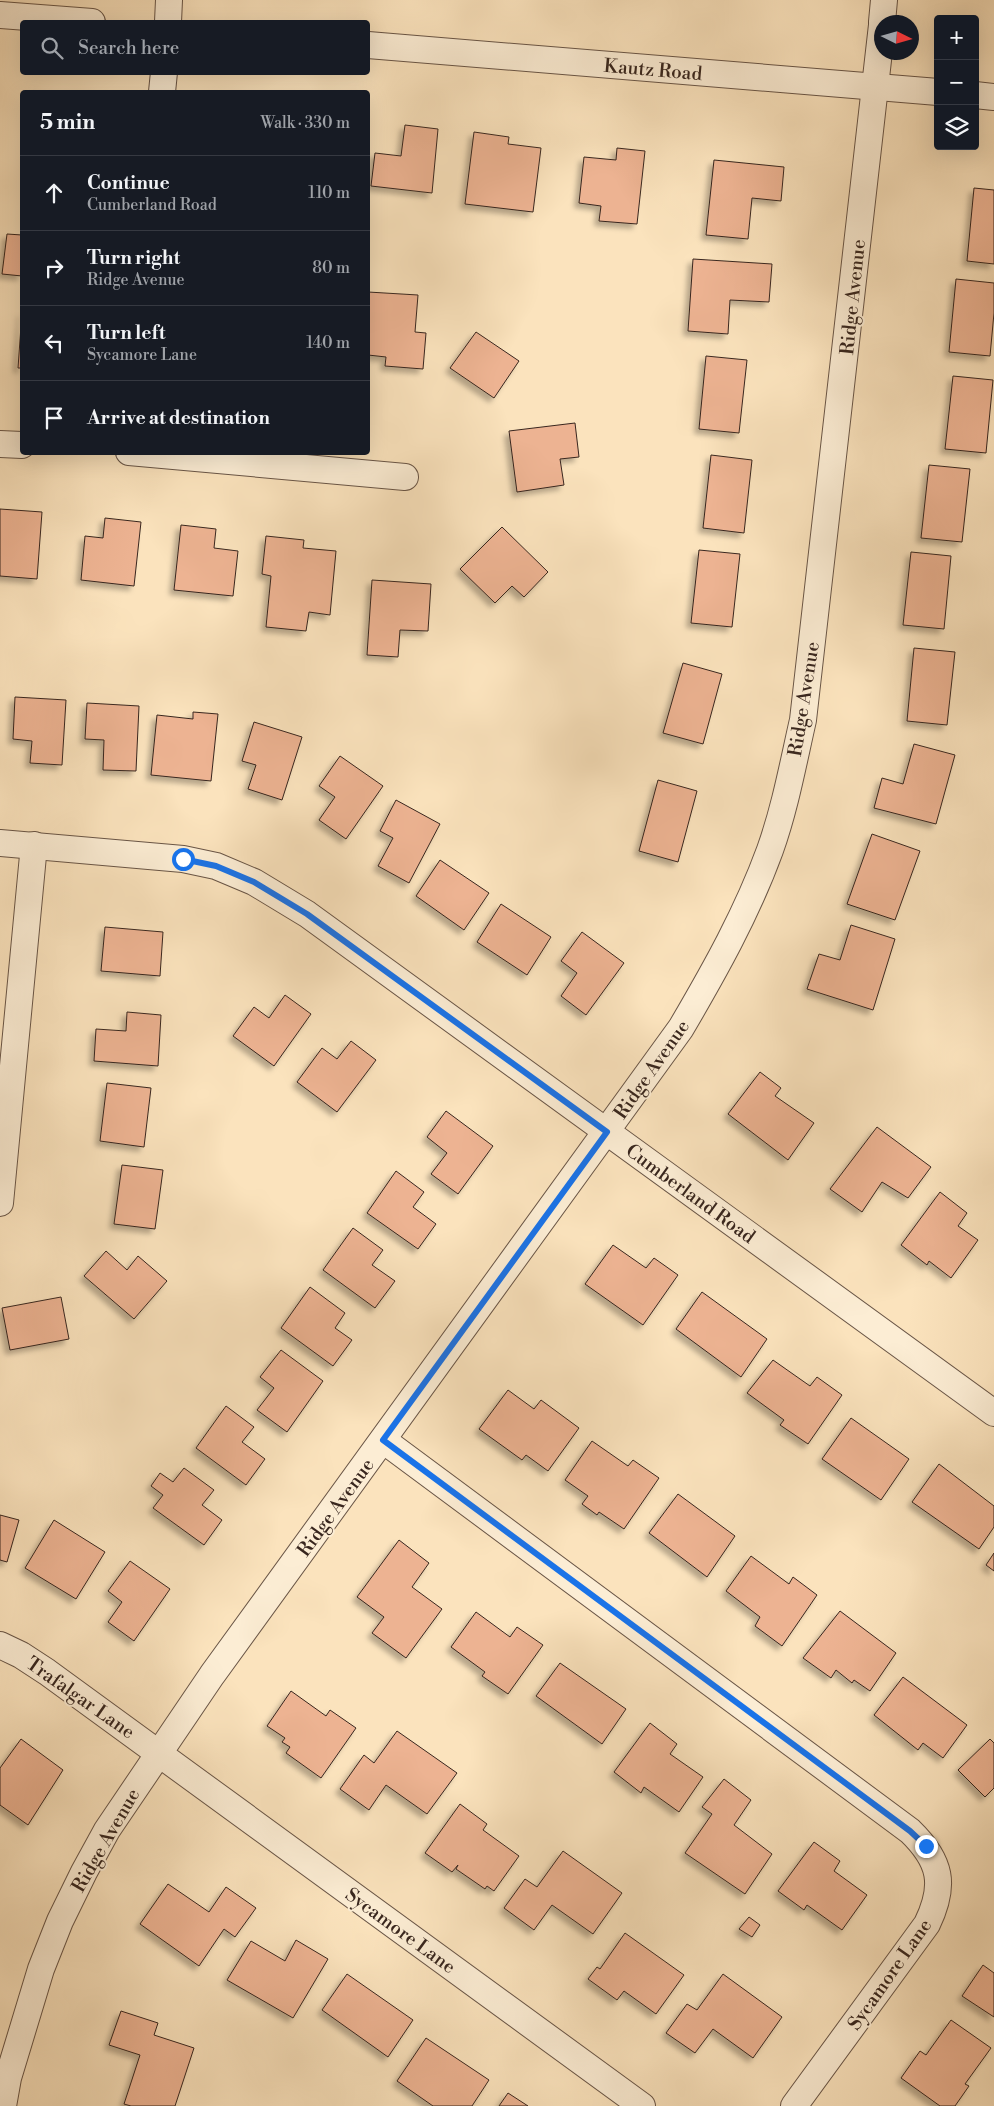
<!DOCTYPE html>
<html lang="en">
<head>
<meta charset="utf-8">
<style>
  :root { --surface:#171b24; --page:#20242c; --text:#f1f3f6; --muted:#9ea1a6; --line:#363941 }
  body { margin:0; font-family:"Libre Bodoni",serif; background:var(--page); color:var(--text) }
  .controls { position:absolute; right:15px; top:15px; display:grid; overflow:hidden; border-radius:5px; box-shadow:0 5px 20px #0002 }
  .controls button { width:45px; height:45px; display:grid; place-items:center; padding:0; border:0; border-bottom:1px solid var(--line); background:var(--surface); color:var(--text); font:25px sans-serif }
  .compass { position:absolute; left:874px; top:15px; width:45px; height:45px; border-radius:50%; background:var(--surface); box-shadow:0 5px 20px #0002; rotate:95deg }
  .stop { position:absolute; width:15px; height:15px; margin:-11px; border:4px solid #1a73e8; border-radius:50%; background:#fff }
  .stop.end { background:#1a73e8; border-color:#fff; box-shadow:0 1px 5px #0008 }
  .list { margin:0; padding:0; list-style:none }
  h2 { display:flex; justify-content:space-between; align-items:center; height:65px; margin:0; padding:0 20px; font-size:21px }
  h2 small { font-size:16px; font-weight:400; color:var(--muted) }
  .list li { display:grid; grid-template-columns:32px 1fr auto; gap:15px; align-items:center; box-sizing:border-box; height:75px; padding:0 20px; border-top:1px solid var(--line) }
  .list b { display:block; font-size:19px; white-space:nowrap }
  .list p { margin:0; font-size:16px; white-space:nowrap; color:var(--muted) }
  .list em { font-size:16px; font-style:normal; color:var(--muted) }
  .icon { flex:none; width:28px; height:28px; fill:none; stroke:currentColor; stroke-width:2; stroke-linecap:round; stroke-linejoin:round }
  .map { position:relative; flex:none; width:994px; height:2106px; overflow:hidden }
  .search { position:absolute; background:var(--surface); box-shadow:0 5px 20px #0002; left:20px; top:20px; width:350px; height:55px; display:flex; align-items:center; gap:12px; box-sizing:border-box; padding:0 18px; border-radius:5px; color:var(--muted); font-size:19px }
  .panel { position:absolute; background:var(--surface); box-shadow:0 5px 20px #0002; left:20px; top:90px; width:350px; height:365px; border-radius:5px }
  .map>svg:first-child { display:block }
  .building { fill:#edb392; stroke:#38261e; filter:url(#shadow) }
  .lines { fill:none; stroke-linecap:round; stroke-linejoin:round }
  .minor-casing { stroke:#695546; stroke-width:28 }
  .minor { stroke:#fcedd4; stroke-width:26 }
  .route { stroke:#1a73e8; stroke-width:6 }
  .labels { text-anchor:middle; stroke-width:4; stroke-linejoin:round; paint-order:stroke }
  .street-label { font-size:19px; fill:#38261e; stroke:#fcedd4 }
</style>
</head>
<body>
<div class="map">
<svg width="994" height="2106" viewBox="0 0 994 2106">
  <defs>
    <filter id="shadow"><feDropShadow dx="-4.5" dy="4.5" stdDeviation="2.5" flood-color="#0004"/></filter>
  </defs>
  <rect width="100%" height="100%" fill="#fbe3bd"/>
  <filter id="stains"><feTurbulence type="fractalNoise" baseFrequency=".004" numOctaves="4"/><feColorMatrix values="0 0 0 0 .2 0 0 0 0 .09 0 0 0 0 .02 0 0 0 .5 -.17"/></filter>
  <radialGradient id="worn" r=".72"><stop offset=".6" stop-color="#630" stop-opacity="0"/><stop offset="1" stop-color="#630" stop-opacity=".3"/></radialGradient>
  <g class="building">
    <path d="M405,125L438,129L432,193L371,186L375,153L401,156Z"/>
    <path d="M474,132L509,137L508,144L541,148L533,212L465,204Z"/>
    <path d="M617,148L645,151L637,224L599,221L601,206L579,203L584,157L616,160Z"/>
    <path d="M714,160L784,167L781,201L752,198L748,239L706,235Z"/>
    <path d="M974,188L994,190V264L967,261Z"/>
    <path d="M7,234L22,235V276L2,274Z"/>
    <path d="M693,259L772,264L769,302L730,300L728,334L688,331Z"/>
    <path d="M956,279L994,283V313L990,356L949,352Z"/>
    <path d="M368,292L418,295L415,332L426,333L423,369L385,366L386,357L368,355Z"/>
    <path d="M22,312V368H18Z"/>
    <path d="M476,332L519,361L494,398L450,368Z"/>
    <path d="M706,356L747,360L739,433L699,429Z"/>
    <path d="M953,376L993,380L986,453L945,449Z"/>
    <path d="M575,423L579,457L560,459L564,485L517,492L509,431Z"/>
    <path d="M711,455L752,460L744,533L703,528Z"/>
    <path d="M929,465L970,469L962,542L921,538Z"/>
    <path d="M0,509L42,512L37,579L0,576Z"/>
    <path d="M105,518L141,522L134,586L81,580L85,536L103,538Z"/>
    <path d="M181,525L216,529L214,548L238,551L233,596L174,590Z"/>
    <path d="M502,527L548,572L524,597L512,586L495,603L460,569Z"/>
    <path d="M266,536L304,540L303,548L336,551L330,615L309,612L306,631L266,627L271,576L262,574Z"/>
    <path d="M699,550L740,554L732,627L691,623Z"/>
    <path d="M911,552L951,556L944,629L903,625Z"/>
    <path d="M372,580L431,584L428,631L400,630L398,657L367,655Z"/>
    <path d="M914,648L955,652L947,725L907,721Z"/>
    <path d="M683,663L722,674L703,744L663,733Z"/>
    <path d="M15,697L66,700L62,765L30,763L32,741L13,739Z"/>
    <path d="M87,703L139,706L136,771L103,770L104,740L85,739Z"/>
    <path d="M193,712L218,714L211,781L151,775L157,715L193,719Z"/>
    <path d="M254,722L302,737L282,800L248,789L256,765L242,761Z"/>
    <path d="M914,744L955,755L936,824L874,808L882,778L903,784Z"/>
    <path d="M340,756L383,786L346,839L319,820L335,797L319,786Z"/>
    <path d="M658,780L697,791L678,862L639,851Z"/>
    <path d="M396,800L440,824L409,883L378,866L393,838L380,831Z"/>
    <path d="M872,834L920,851L895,920L847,904Z"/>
    <path d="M440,860L489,893L464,930L416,896Z"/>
    <path d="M501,904L551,937L527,975L477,942Z"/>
    <path d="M851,925L895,939L873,1010L807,989L819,954L840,960Z"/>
    <path d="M105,927L163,932L160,976L101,971Z"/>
    <path d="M582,932L624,963L586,1015L561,996L577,973L561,961Z"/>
    <path d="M285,995L311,1014L274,1066L233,1036L254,1007L269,1018Z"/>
    <path d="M127,1012L161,1015L158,1066L94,1061L96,1029L126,1031Z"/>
    <path d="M351,1041L376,1060L337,1112L297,1082L322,1048L337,1059Z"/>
    <path d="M760,1072L781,1088L775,1096L814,1123L788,1160L728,1114Z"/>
    <path d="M107,1083L151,1088L144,1147L100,1141Z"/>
    <path d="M446,1111L493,1146L458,1194L431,1174L447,1153L427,1137Z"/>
    <path d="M877,1127L931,1167L908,1198L882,1182L862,1212L830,1189Z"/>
    <path d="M122,1165L163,1170L155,1229L114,1224Z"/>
    <path d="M396,1171L424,1192L413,1207L436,1224L418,1249L367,1213Z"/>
    <path d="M940,1192L967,1213L958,1226L978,1240L951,1278L929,1261L927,1265L901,1245Z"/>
    <path d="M353,1228L383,1250L372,1265L395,1281L375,1308L323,1270Z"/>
    <path d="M613,1245L646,1268L654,1258L678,1275L643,1325L585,1284Z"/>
    <path d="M106,1251L127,1270L138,1256L167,1281L134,1319L84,1276Z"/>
    <path d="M310,1287L345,1313L335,1328L352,1340L333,1366L281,1328Z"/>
    <path d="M702,1292L767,1339L741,1377L676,1329Z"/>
    <path d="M61,1297L69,1339L10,1350L2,1308Z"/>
    <path d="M281,1350L323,1381L287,1432L257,1410L274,1388L260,1377Z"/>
    <path d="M773,1360L810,1386L817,1377L842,1395L808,1444L780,1425L784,1420L747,1393Z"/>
    <path d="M508,1390L534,1409L541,1400L579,1428L548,1471L526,1455L522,1460L479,1429Z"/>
    <path d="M226,1406L254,1427L242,1442L265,1459L246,1485L196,1448Z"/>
    <path d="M851,1418L909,1459L881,1500L822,1459Z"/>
    <path d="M592,1441L628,1466L633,1460L659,1478L624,1529L599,1512L597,1515L582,1504L588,1496L565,1480Z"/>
    <path d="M939,1464L994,1506V1527L979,1549L912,1502Z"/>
    <path d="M184,1468L214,1490L202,1505L222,1520L204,1545L153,1508L163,1495L151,1486L160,1473L173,1482Z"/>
    <path d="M678,1494L735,1536L707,1577L649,1533Z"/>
    <path d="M0,1515L19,1520L7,1562L0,1560Z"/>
    <path d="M54,1520L105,1552L76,1599L25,1568Z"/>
    <path d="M399,1540L429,1563L412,1587L442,1609L406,1658L372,1633L384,1617L357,1597Z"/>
    <path d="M994,1553V1571L986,1565Z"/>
    <path d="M751,1556L789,1584L793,1577L817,1595L782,1646L755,1626L760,1617L726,1591Z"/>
    <path d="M130,1561L170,1589L134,1641L108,1622L122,1602L108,1591Z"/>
    <path d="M840,1611L896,1653L870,1691L854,1680L852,1683L836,1670L831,1678L803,1658Z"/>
    <path d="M476,1612L510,1637L517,1627L543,1645L508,1694L482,1676L485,1672L451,1647Z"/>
    <path d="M560,1663L626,1709L602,1744L536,1696Z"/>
    <path d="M903,1677L967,1725L943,1758L923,1743L918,1750L874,1715Z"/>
    <path d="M291,1691L326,1716L330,1710L356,1728L321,1778L286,1753L290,1747L282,1742L285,1738L267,1726Z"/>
    <path d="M650,1723L677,1744L670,1754L703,1777L679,1812L644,1787L641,1793L614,1772Z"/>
    <path d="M397,1731L457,1773L427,1814L386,1785L369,1810L340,1789L364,1755L374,1763Z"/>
    <path d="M21,1739L63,1770L28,1825L0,1805V1768Z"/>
    <path d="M990,1739L994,1743V1788L985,1797L958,1770Z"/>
    <path d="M724,1779L751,1800L734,1825L772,1854L745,1894L685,1853L712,1814L702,1807Z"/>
    <path d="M460,1804L487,1824L483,1830L519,1856L494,1891L487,1886L485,1889L456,1869L458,1865L452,1872L425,1853Z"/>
    <path d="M814,1842L840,1861L834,1871L867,1895L842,1930L807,1905L804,1910L778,1891Z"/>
    <path d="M563,1851L622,1893L593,1934L552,1905L534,1930L504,1908L525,1879L537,1887Z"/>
    <path d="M168,1884L209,1912L226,1887L256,1908L235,1937L224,1929L199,1966L140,1924Z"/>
    <path d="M749,1917L760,1925L752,1937L739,1929Z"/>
    <path d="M625,1933L684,1975L656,2014L624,1991L617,2000L588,1979L597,1967L600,1969Z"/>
    <path d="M296,1940L328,1959L293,2018L227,1980L251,1941L285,1961Z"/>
    <path d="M983,1965L994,1973V2017L962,1996Z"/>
    <path d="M347,1974L413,2020L388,2057L322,2010Z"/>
    <path d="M723,1974L782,2017L753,2058L713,2029L695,2053L666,2033L687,2004L697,2010Z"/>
    <path d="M121,2011L158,2023L154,2035L194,2048L175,2106H131L124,2104L140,2055L109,2045Z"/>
    <path d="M951,2020L991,2048L965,2084L969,2086L955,2106H940L901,2078L920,2051L926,2055Z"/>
    <path d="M426,2038L489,2080L472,2106H433L397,2081Z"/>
    <path d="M508,2093L528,2106H499Z"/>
  </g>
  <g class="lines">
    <g class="minor-casing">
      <g id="minor">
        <path d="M0,15L92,22"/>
        <path d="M168,22L169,0"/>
        <path d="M882,22L884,0"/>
        <path d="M368,45L938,92"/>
        <path d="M162,92L164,72"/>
        <path d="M975,95L994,97"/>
        <path d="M0,444L22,445"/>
        <path d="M129,452L405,477"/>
        <path d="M0,843L183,859L216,866L254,882L307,914L994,1413"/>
        <path d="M0,1203L34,845"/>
        <path d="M383,1440L910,1831C941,1861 946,1885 927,1924L794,2106"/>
        <path d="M0,1645L21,1655L47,1672L642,2106"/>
        <path d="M3,2106L8,2078L41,1969L60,1921L84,1872L107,1830L212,1675L681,1028C715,970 747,913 770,850C785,808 793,764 803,720L882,25"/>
      </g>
    </g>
    <use href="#minor" class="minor"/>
  </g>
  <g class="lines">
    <path class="route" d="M183,859L216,866L254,882L307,914L607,1132L383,1440L910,1831L926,1846"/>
  </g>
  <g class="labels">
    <g class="street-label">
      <text transform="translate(653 69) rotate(5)" y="7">Kautz Road</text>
      <text transform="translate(852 297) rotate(-84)" y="7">Ridge Avenue</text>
      <text transform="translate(803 699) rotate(-81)" y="7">Ridge Avenue</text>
      <text transform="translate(651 1069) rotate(-55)" y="7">Ridge Avenue</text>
      <text transform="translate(691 1193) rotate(36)" y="7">Cumberland Road</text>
      <text transform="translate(335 1507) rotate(-54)" y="7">Ridge Avenue</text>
      <text transform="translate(81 1697) rotate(35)" y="7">Trafalgar Lane</text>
      <text transform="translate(105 1840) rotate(-60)" y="7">Ridge Avenue</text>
      <text transform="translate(401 1930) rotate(36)" y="7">Sycamore Lane</text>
      <text transform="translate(889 1974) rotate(-55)" y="7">Sycamore Lane</text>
    </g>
  </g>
  <rect width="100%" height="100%" filter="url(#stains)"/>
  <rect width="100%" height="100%" fill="url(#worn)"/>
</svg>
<div class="controls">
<button>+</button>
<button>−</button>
<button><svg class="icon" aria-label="layers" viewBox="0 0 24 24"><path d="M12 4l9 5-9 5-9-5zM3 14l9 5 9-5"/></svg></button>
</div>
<svg class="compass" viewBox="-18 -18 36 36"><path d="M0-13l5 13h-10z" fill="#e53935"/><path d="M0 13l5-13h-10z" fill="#9ea1a6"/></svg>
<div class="stop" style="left:183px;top:859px"></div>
<div class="stop end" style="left:926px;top:1846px"></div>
<div class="search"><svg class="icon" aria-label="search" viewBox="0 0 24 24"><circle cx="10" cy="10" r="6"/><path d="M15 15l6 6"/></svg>Search here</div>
<section class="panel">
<h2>5 min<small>Walk · 330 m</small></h2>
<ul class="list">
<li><svg class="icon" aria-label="ahead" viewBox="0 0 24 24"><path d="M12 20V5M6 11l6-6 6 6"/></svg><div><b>Continue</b><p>Cumberland Road</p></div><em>110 m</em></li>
<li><svg class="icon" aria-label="right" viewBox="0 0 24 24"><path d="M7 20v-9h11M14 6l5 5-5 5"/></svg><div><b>Turn right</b><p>Ridge Avenue</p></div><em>80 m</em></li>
<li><svg class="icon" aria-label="left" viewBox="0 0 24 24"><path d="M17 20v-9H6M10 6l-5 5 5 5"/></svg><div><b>Turn left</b><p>Sycamore Lane</p></div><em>140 m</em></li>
<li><svg class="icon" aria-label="arrive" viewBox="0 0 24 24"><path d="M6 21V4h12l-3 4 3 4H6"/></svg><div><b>Arrive at destination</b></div></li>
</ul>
</section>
</div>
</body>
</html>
